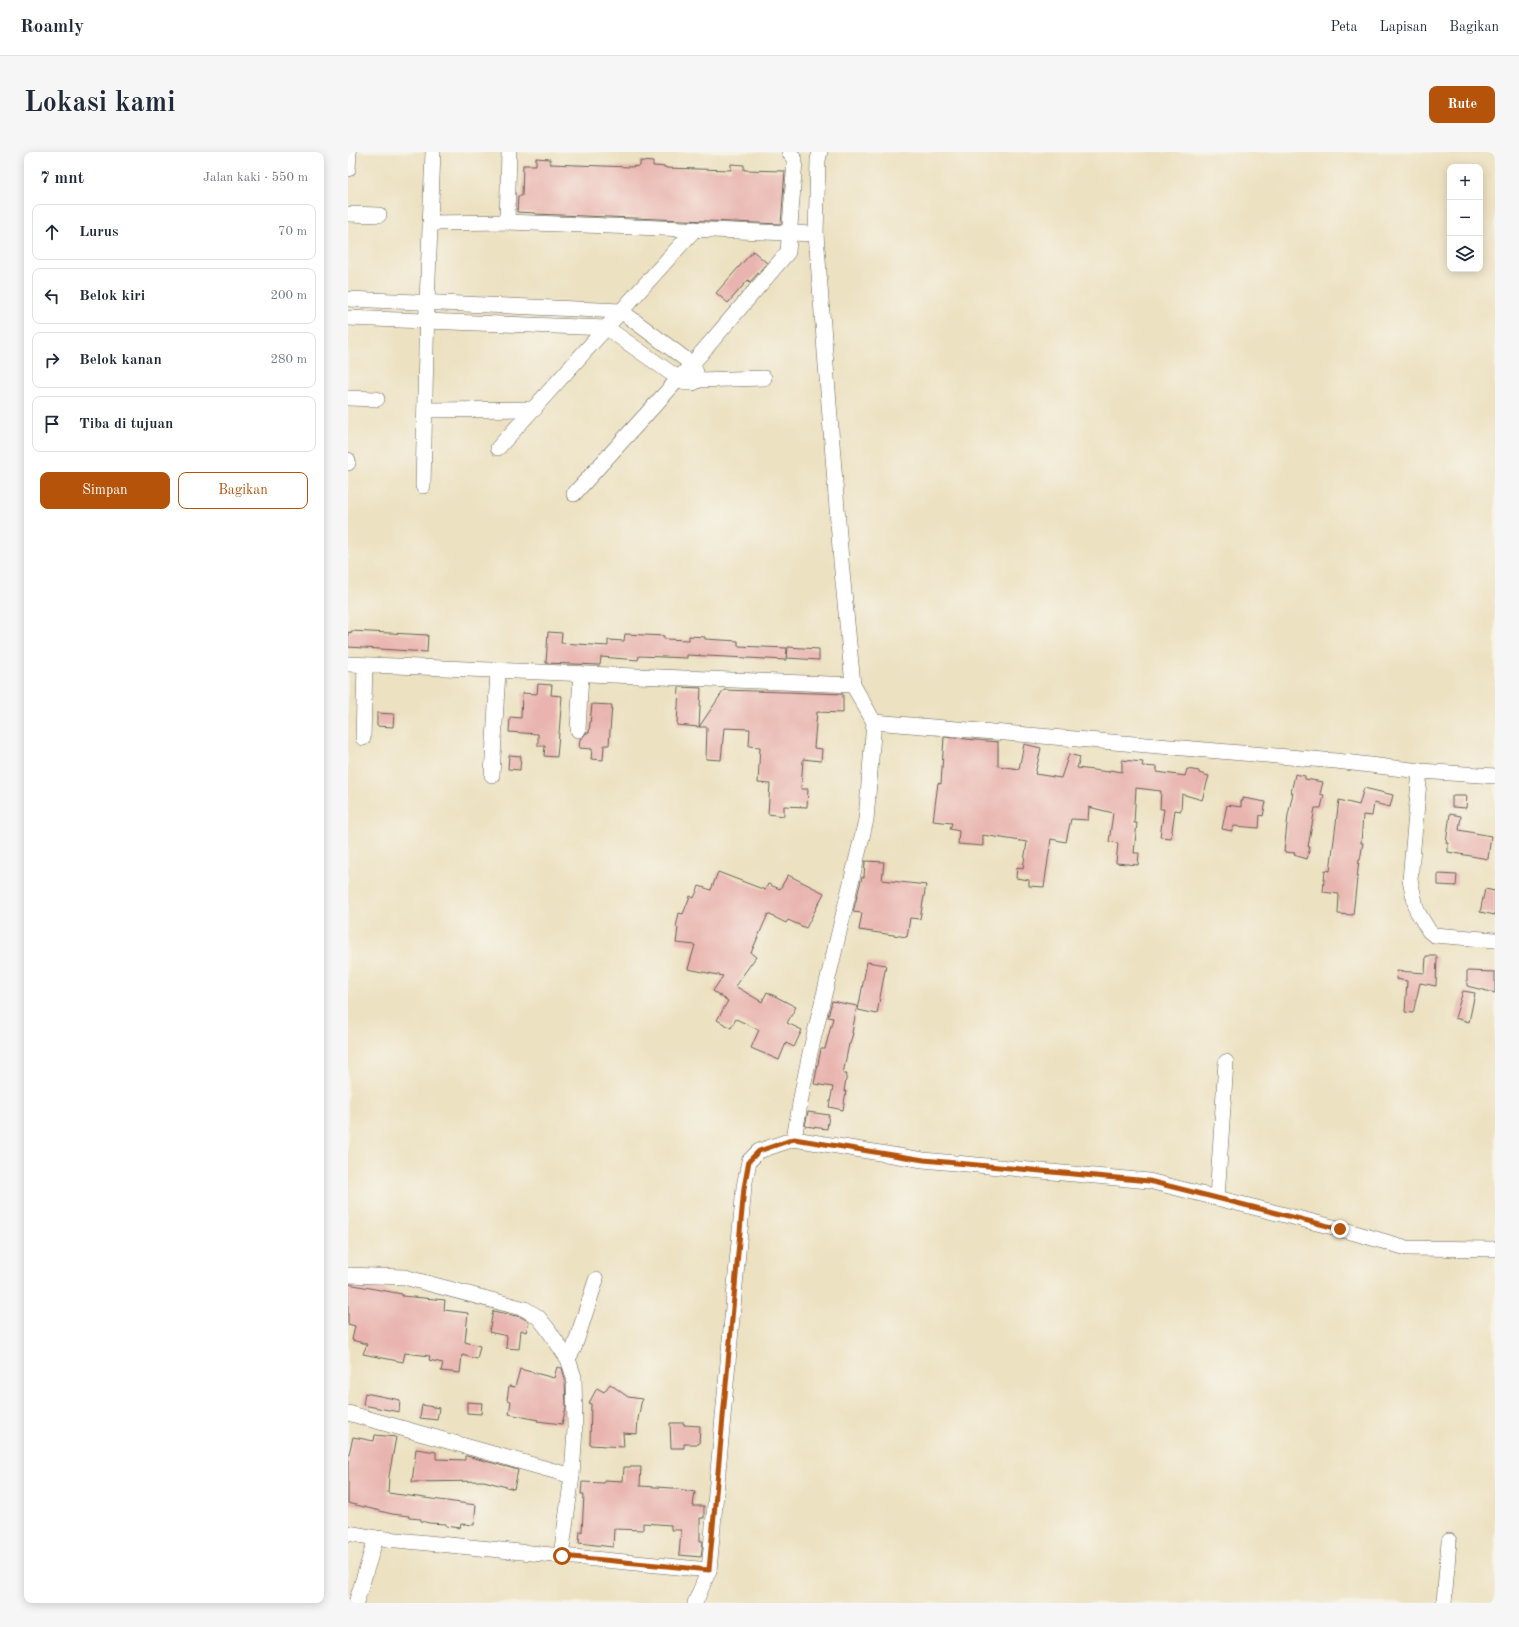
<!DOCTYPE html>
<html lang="id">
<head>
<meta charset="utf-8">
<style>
  :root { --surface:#fff; --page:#f6f6f7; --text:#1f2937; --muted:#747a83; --line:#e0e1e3; --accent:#b45309 }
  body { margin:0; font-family:"Old Standard TT",serif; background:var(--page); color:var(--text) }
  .controls { position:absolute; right:12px; top:12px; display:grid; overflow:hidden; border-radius:8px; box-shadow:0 2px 10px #0003 }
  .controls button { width:36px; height:36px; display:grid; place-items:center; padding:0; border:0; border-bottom:1px solid var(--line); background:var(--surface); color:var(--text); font:20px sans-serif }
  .stop { position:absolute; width:12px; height:12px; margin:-9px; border:3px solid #b45309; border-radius:50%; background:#fff }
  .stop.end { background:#b45309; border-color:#fff; box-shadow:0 1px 4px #0008 }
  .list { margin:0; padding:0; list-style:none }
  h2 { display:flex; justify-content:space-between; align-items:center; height:52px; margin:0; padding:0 16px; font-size:17px }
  h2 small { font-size:13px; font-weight:400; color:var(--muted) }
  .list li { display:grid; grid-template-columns:26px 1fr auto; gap:12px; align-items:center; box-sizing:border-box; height:56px; margin:0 8px 8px; padding:0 8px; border:1px solid var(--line); border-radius:8px }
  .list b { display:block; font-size:15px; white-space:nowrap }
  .list em { font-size:13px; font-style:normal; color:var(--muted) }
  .actions { display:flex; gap:8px; padding:12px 16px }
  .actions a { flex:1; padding:9px 0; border:1px solid var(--accent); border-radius:8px; text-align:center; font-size:14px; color:var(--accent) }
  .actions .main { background:var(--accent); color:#fff }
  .icon { flex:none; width:22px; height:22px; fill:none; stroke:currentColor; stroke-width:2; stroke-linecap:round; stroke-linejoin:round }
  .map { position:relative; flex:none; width:1147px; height:1451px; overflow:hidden; border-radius:8px }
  header { display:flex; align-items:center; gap:24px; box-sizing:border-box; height:56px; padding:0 20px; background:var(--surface); border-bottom:1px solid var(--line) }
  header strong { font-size:19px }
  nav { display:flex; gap:22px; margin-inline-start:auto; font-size:14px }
  .intro { display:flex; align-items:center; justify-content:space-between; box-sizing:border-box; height:96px; padding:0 24px }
  h1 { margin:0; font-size:28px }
  .button { padding:10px 18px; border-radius:8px; background:var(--accent); color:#fff; font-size:14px; font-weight:700 }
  main { display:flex; gap:24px; padding:0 24px }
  aside { flex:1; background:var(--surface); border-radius:8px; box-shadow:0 2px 10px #0003 }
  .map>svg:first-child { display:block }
  .building { fill:#e9b4af }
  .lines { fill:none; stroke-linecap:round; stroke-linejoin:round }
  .minor-casing { stroke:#656156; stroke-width:16 }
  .minor { stroke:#fff; stroke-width:15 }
  .route { stroke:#b45309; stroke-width:5 }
</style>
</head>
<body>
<header>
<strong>Roamly</strong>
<nav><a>Peta</a><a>Lapisan</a><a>Bagikan</a></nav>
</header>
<div class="intro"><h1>Lokasi kami</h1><a class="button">Rute</a></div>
<main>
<aside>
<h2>7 mnt<small>Jalan kaki · 550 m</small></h2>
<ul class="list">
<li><svg class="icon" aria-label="ahead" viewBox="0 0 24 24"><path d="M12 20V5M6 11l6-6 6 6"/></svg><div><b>Lurus</b></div><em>70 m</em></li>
<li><svg class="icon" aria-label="left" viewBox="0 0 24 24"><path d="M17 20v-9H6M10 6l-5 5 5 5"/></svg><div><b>Belok kiri</b></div><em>200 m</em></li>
<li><svg class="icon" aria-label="right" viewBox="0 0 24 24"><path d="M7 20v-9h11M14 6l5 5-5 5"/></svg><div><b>Belok kanan</b></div><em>280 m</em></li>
<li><svg class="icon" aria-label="arrive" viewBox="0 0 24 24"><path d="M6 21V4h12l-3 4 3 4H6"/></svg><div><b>Tiba di tujuan</b></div></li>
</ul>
<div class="actions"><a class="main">Simpan</a><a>Bagikan</a></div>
</aside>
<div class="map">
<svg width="1147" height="1451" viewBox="0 0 1147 1451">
  <rect width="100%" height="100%" fill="#f7f3e8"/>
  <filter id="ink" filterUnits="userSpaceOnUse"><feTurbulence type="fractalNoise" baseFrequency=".025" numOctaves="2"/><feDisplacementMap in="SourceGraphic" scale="8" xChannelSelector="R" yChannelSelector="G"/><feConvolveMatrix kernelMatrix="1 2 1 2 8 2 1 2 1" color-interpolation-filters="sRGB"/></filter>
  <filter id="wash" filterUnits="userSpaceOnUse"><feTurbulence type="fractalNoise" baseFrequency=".012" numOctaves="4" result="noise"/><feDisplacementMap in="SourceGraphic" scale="16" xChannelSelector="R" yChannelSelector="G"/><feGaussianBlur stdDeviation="0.9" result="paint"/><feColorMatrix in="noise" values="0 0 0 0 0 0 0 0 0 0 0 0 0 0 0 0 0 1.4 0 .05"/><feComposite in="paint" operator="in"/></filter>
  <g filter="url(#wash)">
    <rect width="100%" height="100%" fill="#ece1c1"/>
    <g id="blocks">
      <g class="building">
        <path d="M188,6L202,7V12L282,15L292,14V9L305,10V14L318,15V16L383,18V12L396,13V18L437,19L433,72L187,62V61L169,60L170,44H174L175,13H188Z"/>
        <path d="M405,99L419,111L402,130L400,128L380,151L368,141Z"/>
        <path d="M3,479L80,483L79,500L0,495V480L3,481Z"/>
        <path d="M200,480L214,481L213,491L260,494V488L276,489L277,482L316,484V487L341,488V484L357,485V487L390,489V494L439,496L438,508L339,503V506L291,504L290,508L253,505L252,513L198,511Z"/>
        <path d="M440,495L471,497V508L439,506Z"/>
        <path d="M190,532L204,533L203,543L214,544L209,605L196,604L197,594H190V582L161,580L162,565L173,566L174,541L189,542Z"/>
        <path d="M331,535L353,536L351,575L329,573Z"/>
        <path d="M376,538L495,542V561L469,560L466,596L474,597L473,609L455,607L453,637H460L459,655L436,654V664L420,662L422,632L410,631L412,595L401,594L402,577L376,576L373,608L358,607L359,575H351Z"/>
        <path d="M244,552L264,553L261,593H256L255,608L243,607L244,597L231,596L232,587L234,586L238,581H241Z"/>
        <path d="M29,561L46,562L45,575L29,574Z"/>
        <path d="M596,585L650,590V614L671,617L676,592L693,596L687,622L713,626L721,602L732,605L729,616L761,620L762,618L774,620V608L795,610L794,614L809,615V620L837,624L839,617L851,619V621L861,624L854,648L834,642L833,659L827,658L823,686L812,685L816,657H812L813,639L788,636L786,671H789L786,701H791L790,713L768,711L770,691L761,690L765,661L741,655L740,668L723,667L718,690L703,687L696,735L681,734V728L668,726L669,715L675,716L679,690L635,683V694L610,692L611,679L602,677L604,671L585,669L590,631L593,632Z"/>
        <path d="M161,603L173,604L172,618L160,617Z"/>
        <path d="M947,622L957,624V627L975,630L972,642L976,643L973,656H967L960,695H962L959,707L946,703L947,701L936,700L940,663L945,641H943Z"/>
        <path d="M1016,636L1045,643L1042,655L1026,651L1024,664L1015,663L1013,691H1015L1012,708H1011L1005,763L990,762L991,742L975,740L977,718L982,719L991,648L1011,653Z"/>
        <path d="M1104,644H1119L1118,656L1104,655Z"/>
        <path d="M895,646L918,650L915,664L912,663L911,676L886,674L884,679L874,677L879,653L893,655V649H895Z"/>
        <path d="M1102,662L1113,664L1111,678L1143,684L1140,707L1100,700V691H1098Z"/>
        <path d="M517,709L536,710L534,728L578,733L572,767L562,766L559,785L511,778L514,761L505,760L514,725L516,726Z"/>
        <path d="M370,720L417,738L420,732L432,737L440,723L476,741L458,776L440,768L438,771L420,762L403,801L408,805L387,834L414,850L419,840L448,855L439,871L454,878L446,895L438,891L431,908L403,896L411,878L388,867L383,876L369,868L380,849L365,839L375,824L340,817L347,793L328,791L330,776L328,775L331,761L335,762L342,744L346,746L351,734L363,738Z"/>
        <path d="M1090,722L1109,723L1108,734L1090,733Z"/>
        <path d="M1137,737L1147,739V763L1132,760Z"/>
        <path d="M1078,804H1089L1088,834L1072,831L1065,861L1057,860L1059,829L1048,827L1049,819L1077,821Z"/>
        <path d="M519,810L538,813L529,862L510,858Z"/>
        <path d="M1119,819L1147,820V841L1119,834Z"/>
        <path d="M1115,839L1127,841L1121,870L1107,866Z"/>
        <path d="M484,849L509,854L504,881H505L502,892H501L495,922H499L496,939H498L495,958L481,955L485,935L466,932L473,897H477L485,866L480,865Z"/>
        <path d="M460,960L481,963L479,977L457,974Z"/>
        <path d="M0,1132L54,1142V1144L97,1148L96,1158L120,1161L117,1190L132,1194L129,1207L114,1203L112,1221L93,1219L95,1211L81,1208L82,1204L57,1201L55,1210L15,1202L19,1192L4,1188L7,1174L0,1172Z"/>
        <path d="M145,1159L173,1165L181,1170L178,1180L173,1178L171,1197L158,1196L159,1184L141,1180Z"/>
        <path d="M209,1215L214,1216L217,1227L218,1255L214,1272L189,1269L190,1268L161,1262L163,1249L159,1248L161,1234L167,1235L172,1217L206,1226Z"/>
        <path d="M262,1232L280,1245L294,1247L290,1267L289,1282L275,1281L276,1295L242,1293L243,1252L241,1251L249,1236L256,1240Z"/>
        <path d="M17,1241L52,1248L51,1260L15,1253Z"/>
        <path d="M119,1250L134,1251L133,1262L119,1261Z"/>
        <path d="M74,1253L91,1256L89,1268L72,1266Z"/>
        <path d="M322,1271H336V1273L352,1274L351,1292H336V1296H323Z"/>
        <path d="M27,1283L48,1285L41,1324L40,1341L128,1353L126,1373L113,1372L112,1376L98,1374V1372L81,1371L73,1369V1367L61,1366V1364L44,1362L0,1351V1306L5,1285L26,1289Z"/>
        <path d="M68,1297L88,1300V1307L117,1308V1304H119L170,1318L166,1337L136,1329L64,1330Z"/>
        <path d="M276,1315H293L292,1334L324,1336L347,1340L345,1354H356V1366H352V1389H355L353,1405L331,1403L333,1378H323V1373L295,1371V1378L266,1377L265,1395L231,1391L232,1379L234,1380L236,1342H233L234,1330L256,1331V1328L275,1329Z"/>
      </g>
    </g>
  </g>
  <g filter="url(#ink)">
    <use href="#blocks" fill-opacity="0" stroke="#656156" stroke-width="1"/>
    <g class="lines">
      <g class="minor-casing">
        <g id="minor">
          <path d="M0,17L1,0"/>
          <path d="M0,62L31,63"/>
          <path d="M159,70L161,0"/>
          <path d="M82,71L159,70L468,82"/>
          <path d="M0,147L273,159L344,212L348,220"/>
          <path d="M0,166L259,176L337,231H345L351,228L416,226"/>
          <path d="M0,246L29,247"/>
          <path d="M77,258L187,257"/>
          <path d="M150,296L347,77"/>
          <path d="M0,308V311"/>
          <path d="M75,334L79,151L85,0"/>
          <path d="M226,342L344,212L440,100L447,8L441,0"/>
          <path d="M0,512L505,533"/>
          <path d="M526,570L988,609L1072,619L1147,624"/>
          <path d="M230,578L233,522"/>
          <path d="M15,586L17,513"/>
          <path d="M1072,619L1062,728L1069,759L1081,779L1086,783L1147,788"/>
          <path d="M144,623L150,519"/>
          <path d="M446,987L575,1008L801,1029L993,1077L1059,1096L1147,1097"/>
          <path d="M869,1046L878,910"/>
          <path d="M0,1123L56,1125L177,1157L190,1165L199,1176L220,1207L226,1225L227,1277L224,1324L213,1404"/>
          <path d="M220,1207L226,1196L248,1128"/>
          <path d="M0,1261L224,1324"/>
          <path d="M0,1381L28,1386L361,1418"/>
          <path d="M8,1451L28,1386"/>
          <path d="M347,1451L361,1418L396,1035L401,1009L411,999L446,987L454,940L462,901L518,668L526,570L505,533L493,409L468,82L470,8L472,0"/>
          <path d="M1096,1451L1101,1389"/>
        </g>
      </g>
      <use href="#minor" class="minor"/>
    </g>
  </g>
  <g class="lines" filter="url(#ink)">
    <path class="route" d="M214,1404L361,1418L396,1036L401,1009L411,999L446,987L576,1008L801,1029L992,1077"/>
  </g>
</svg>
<div class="controls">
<button>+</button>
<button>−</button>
<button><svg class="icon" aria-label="layers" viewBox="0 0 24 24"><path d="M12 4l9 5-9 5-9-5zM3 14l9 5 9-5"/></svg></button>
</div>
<div class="stop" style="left:214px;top:1404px"></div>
<div class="stop end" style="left:992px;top:1077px"></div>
</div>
</main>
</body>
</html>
